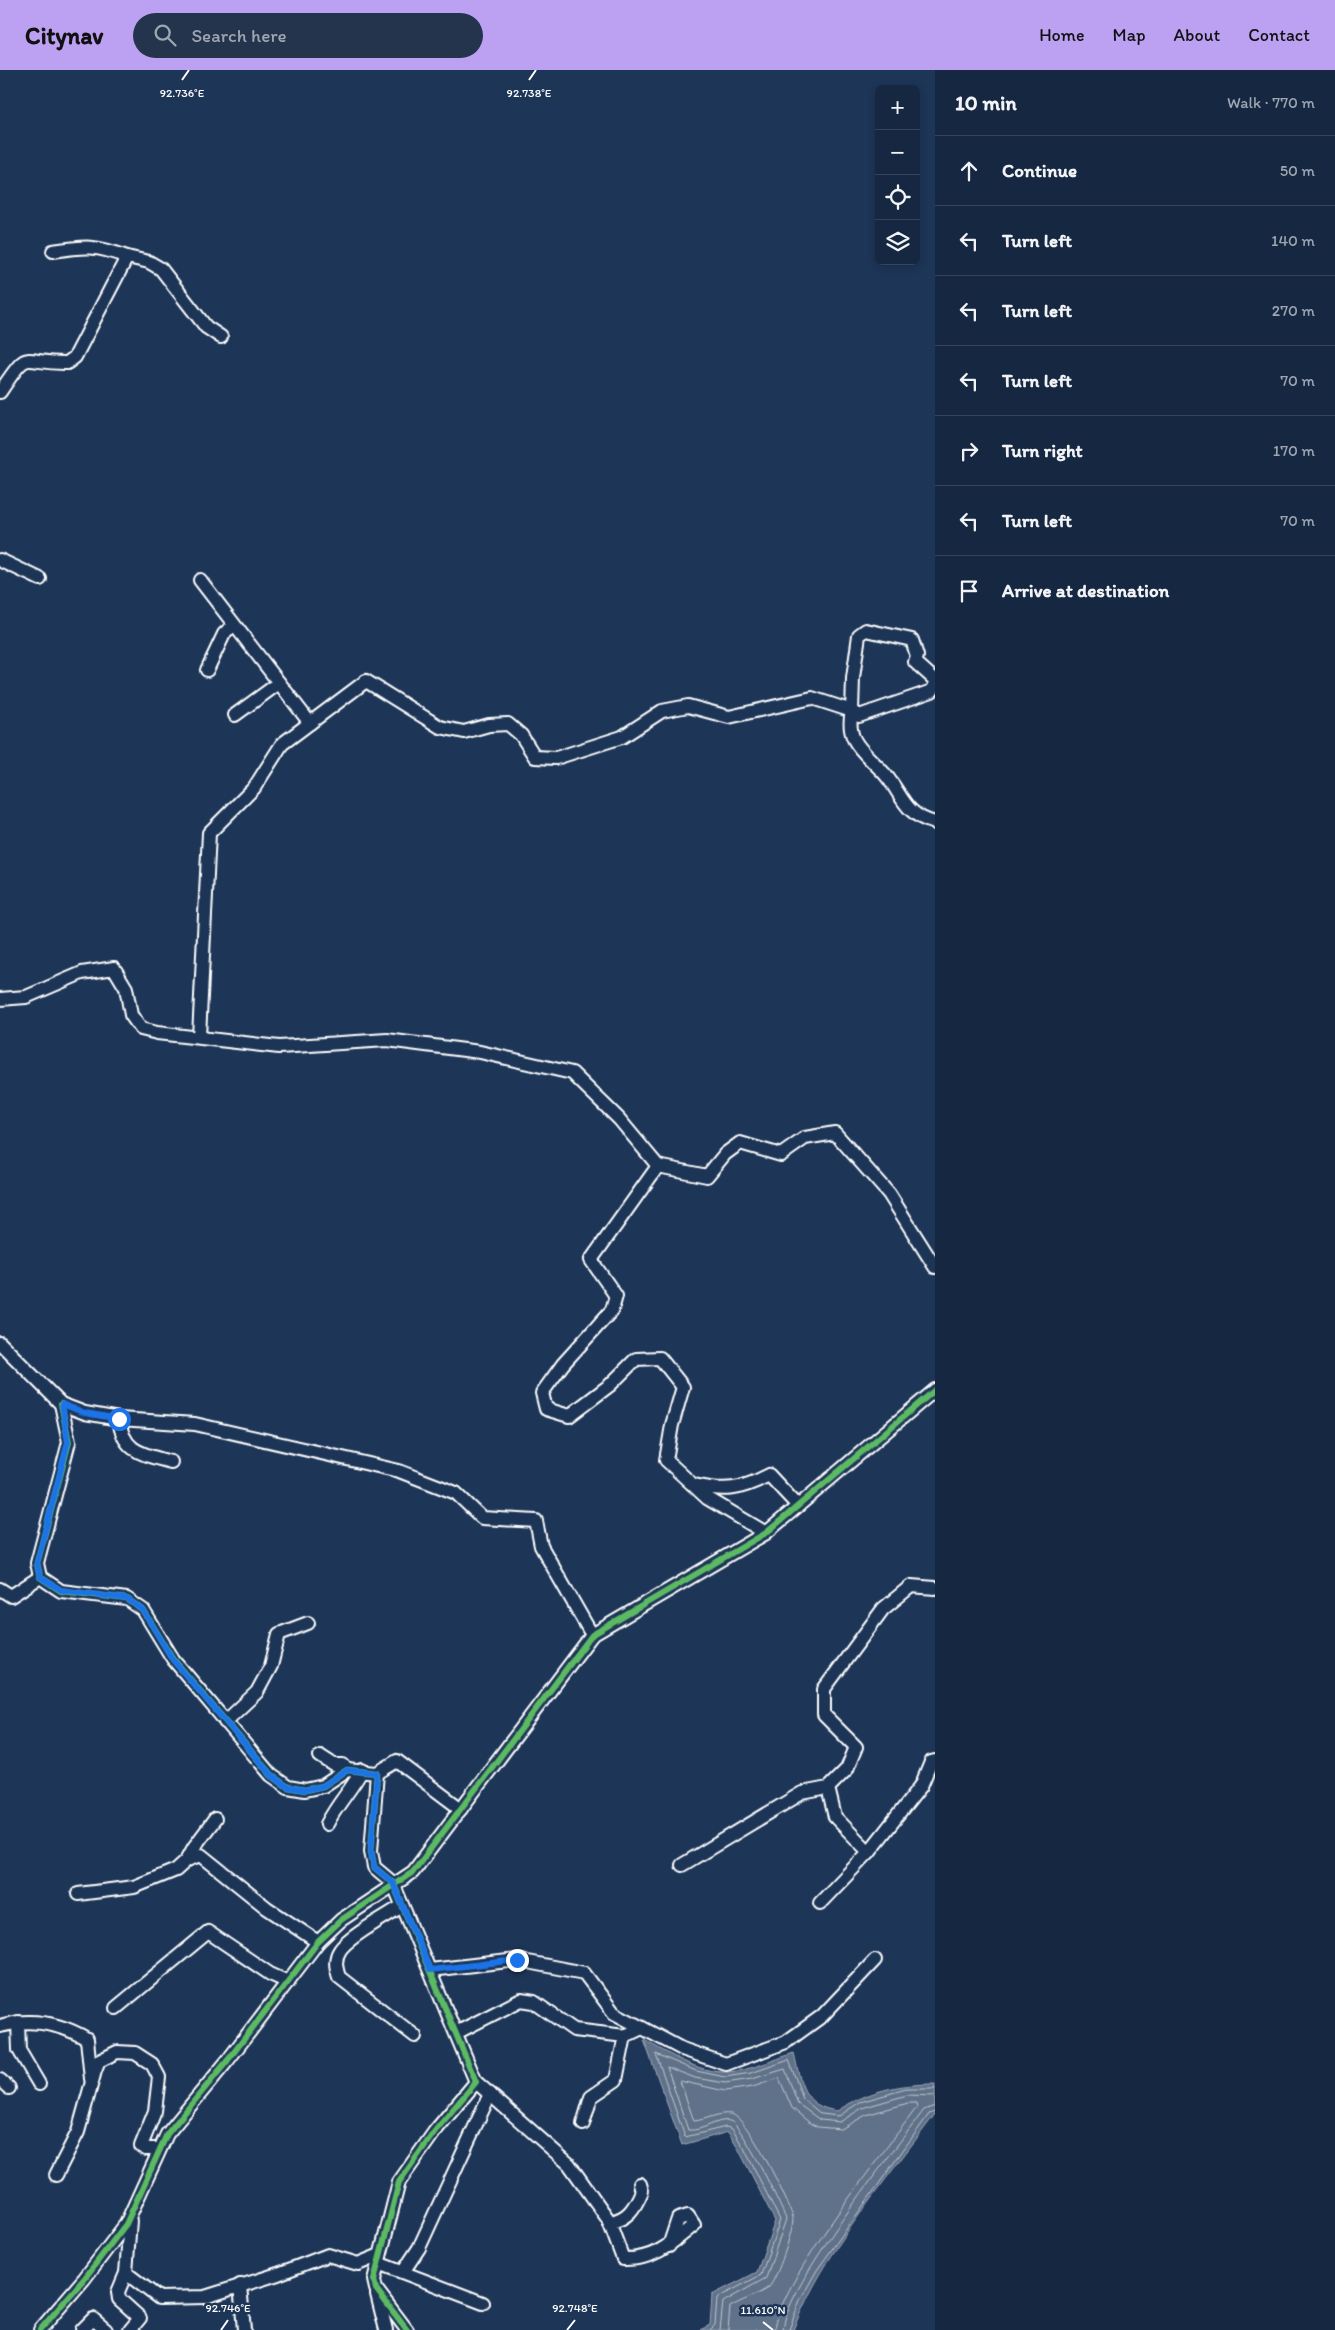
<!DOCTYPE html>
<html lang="en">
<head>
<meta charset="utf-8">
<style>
  :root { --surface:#162841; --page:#23344c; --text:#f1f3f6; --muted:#9ea6b1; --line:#35445a; --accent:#bca0f2 }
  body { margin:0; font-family:Itim,sans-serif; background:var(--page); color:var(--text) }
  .controls { position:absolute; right:15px; top:15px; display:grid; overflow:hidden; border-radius:8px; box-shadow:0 2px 8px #0003 }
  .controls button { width:45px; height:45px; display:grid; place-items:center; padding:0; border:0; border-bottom:1px solid var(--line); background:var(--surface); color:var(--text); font:25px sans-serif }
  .stop { position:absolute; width:15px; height:15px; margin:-11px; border:4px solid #1a73e8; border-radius:50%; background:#fff }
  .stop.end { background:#1a73e8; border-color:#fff; box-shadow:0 1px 5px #0008 }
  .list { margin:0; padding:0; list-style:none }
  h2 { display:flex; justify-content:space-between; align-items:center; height:65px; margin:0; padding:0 20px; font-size:21px }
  h2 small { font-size:16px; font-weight:400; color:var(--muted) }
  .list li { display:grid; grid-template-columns:32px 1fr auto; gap:15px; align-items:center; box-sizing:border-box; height:70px; padding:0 20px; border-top:1px solid var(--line) }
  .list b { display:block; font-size:19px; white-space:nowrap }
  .list em { font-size:16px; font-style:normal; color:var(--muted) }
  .icon { flex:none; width:28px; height:28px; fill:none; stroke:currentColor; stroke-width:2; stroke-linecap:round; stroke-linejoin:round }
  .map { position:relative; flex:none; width:935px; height:2260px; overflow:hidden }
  header { display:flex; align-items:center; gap:30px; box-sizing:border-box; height:70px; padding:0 25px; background:var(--accent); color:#111 }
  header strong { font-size:24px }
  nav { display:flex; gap:28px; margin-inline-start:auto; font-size:18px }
  .search { width:350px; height:45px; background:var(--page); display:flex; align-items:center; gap:12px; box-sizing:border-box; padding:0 18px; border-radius:28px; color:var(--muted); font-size:19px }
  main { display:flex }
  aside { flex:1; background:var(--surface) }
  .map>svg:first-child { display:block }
  .water { fill:#617289; stroke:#a0aab8 }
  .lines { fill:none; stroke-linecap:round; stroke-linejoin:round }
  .shore { stroke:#c0c7d0; stroke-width:1 }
  .minor-casing { stroke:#fff; stroke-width:16 }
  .minor { stroke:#1d3557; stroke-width:12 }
  .cycleway-casing { stroke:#1d3557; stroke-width:9 }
  .cycleway { stroke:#5cba63; stroke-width:6 }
  .route { stroke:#1a73e8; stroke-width:6 }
  .ticks { fill:none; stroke:#fff; stroke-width:2 }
  .ticks-label { font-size:12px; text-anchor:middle; fill:#fff; stroke:#1d3557; stroke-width:5; stroke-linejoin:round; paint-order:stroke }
</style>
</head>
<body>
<header>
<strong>Citynav</strong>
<div class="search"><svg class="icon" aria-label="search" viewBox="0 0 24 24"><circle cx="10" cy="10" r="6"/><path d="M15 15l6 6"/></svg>Search here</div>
<nav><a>Home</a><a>Map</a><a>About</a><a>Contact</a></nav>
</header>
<main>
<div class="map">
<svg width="935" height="2260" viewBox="0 0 935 2260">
  <rect width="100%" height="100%" fill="#1d3557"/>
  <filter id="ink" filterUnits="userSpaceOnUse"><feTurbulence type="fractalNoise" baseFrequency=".02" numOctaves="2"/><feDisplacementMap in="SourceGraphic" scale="10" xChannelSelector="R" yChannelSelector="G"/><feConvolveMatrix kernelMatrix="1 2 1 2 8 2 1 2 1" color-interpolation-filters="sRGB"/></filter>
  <g filter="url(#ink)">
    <path class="water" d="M644,1970C668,1983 698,2003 727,2002C750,2001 772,1990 794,1983C801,2013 802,2036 837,2041C868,2021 898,2014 935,2014V2044C885,2112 824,2182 793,2260H700L710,2255L712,2225L757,2202L775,2151L739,2080L728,2062L682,2075Z"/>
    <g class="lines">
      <g class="shore">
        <path d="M710,2260L715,2255L717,2228L761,2205L780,2150L744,2078L732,2059L726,2057L685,2067L656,1984L696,2001L725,2007L751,2003L789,1990L803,2029L821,2044L839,2046L860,2032L906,2019H935"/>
        <path d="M720,2260L723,2232L766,2208L786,2149C780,2134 742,2054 730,2051C717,2048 702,2062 688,2060L667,1997L695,2008L725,2013L752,2009L785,1999L798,2034L820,2050L840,2052L862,2038L907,2025L935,2026"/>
        <path d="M728,2260L730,2237C742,2230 758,2225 769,2217C777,2209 794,2159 793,2147C787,2129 748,2047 731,2044C719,2042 706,2050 694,2051L680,2011L725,2021L753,2017L779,2008L792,2038L811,2054L818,2057L841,2059L866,2045L908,2033H916L917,2037C886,2080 777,2214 775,2260"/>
        <path d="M783,2260C785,2216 893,2082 924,2040L935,2036"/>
        <path d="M789,2260L800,2230L817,2200L929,2044L935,2042"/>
      </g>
      <g class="minor-casing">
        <g id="minor">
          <path d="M127,187L149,192L161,199L206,257L221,267"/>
          <path d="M0,322C31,275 20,294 67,293L75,287L127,187C96,175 85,176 53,181"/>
          <path d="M0,490L40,509"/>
          <path d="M200,510L310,653"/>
          <path d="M207,600L224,564L234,555"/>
          <path d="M935,610L915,592L917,586L912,570L866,560L859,565L853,608L852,641L859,646L932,621L935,615"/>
          <path d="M235,645L279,613"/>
          <path d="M0,929L26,927L82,903L114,898L126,918L131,945L141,959L157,963L279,977L387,970L480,982L572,1003L619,1049L658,1096L707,1106L725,1084L740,1073L781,1085L805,1068L835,1063L889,1124L935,1197"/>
          <path d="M199,967L209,763L254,718L282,674L366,611L440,657L464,662L489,655L508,654L521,665L535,687L556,688L622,667L662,641L688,636L729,647L812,628L852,641C845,671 863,681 881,700C902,720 901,744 935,753"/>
          <path d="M658,1096L591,1190L616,1226L612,1240L563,1294L542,1323L546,1339L569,1346L610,1315L636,1289L660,1288L683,1317L672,1355L666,1390L707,1428L766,1463"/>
          <path d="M0,1273L61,1334L85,1343L119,1349L195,1354L399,1401L456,1423L482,1448L536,1451L541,1476L592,1565"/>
          <path d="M61,1334L69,1372L37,1493L40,1507L61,1521L127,1529L143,1540L173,1589L271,1705L288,1717L305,1720L323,1716L347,1700L377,1703L371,1781L374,1797L393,1813L476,2012L435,2061L399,2112L374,2210L376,2219L407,2260"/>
          <path d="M119,1349C123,1383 143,1384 171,1392"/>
          <path d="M694,1415C726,1422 740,1420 769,1405L798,1436"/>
          <path d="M0,1519L11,1526L40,1507"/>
          <path d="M225,1652L257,1622L271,1596L279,1564L308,1553"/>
          <path d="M320,1686L334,1695H343L347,1700"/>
          <path d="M377,1703L397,1691L461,1739"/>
          <path d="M327,1754C337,1734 351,1720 362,1700"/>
          <path d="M869,1782L921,1716L931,1692L935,1691"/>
          <path d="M187,1790L194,1777L215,1749"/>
          <path d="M682,1795L802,1723L828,1718L847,1699L856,1677L824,1645V1619L883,1539L911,1516L935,1518"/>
          <path d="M78,1824L134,1817L176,1800L187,1790L201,1785L267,1838L318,1872"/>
          <path d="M820,1833L869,1782L835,1747L828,1718"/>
          <path d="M402,1836C388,1845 348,1867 340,1880C334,1889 336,1898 339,1907L415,1966"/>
          <path d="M430,1900L517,1890L584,1903L614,1943L682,1979L726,1994L786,1972L822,1946L875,1890"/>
          <path d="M116,1938L208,1862L270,1904L288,1912"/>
          <path d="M18,1952L19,1980L39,2014"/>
          <path d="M0,1956C30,1948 60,1953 87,1969L91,2009"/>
          <path d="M456,1963L521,1930L534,1932L574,1960L625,1966L642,1958"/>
          <path d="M0,2010L9,2018"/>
          <path d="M476,2012L569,2094L608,2149L623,2189C654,2190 671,2174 694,2155L688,2146L678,2149L669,2176"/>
          <path d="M583,2054L591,2027L616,2010L625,1966"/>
          <path d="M56,2105L78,2062L95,2001L99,1991L117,1982L135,1983L152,1994L159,2007L155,2041L141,2076L146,2079H158"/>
          <path d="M130,2151L126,2203L118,2222L119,2229L140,2248L130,2260"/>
          <path d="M609,2152C628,2150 635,2137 642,2121L640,2114"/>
          <path d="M378,2193L483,2233"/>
          <path d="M403,2202L419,2178L490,2024"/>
          <path d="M126,2203L159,2228L205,2227L278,2204L328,2185L358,2194L380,2185"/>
          <path d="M240,2215L244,2260"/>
          <path d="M377,2224L386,2260"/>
          <path d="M40,2260L84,2209L126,2154L167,2064L228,1990L318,1872L341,1850L413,1802L592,1565L766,1463L935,1320"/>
          <path d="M82,2260L93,2249L106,2260"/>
        </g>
      </g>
      <use href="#minor" class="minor"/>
      <g class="cycleway-casing">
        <g id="cycleway">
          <path d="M61,1334L69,1372L37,1493L40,1507L61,1521L127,1529L143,1540L173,1589L271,1705L288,1717L305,1720L323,1716L347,1700L377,1703L371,1781L374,1797L393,1813L476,2012L435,2061L399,2112L374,2210L376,2219L407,2260"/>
          <path d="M40,2260L84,2209L126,2154L167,2064L228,1990L318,1872L341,1850L413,1802L592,1565L766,1463L935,1320"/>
        </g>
      </g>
      <use href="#cycleway" class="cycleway"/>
    </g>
  </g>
  <g class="lines" filter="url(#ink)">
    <path class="route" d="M119,1349L85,1343L62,1334L68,1372L37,1493L40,1507L61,1520L127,1529L143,1540L173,1590L271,1705L288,1717L305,1720L323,1716L347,1700L377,1703L371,1781L374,1797L393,1813L430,1900L517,1890"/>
  </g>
  <path class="ticks" d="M182,10L189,0M529,10L536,0M763,2252L773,2260M221,2260L228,2250M567,2260L575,2250"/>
  <g class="ticks-label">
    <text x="182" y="27">92.736°E</text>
    <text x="529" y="27">92.738°E</text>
    <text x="228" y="2242">92.746°E</text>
    <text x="575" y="2242">92.748°E</text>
    <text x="763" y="2244">11.610°N</text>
  </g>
</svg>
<div class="controls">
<button>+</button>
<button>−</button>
<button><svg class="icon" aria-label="locate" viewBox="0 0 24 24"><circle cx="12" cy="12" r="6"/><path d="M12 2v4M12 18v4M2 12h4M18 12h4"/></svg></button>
<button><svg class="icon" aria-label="layers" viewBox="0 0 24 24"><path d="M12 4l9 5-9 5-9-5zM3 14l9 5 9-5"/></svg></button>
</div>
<div class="stop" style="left:119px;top:1349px"></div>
<div class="stop end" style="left:517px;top:1890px"></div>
</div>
<aside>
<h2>10 min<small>Walk · 770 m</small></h2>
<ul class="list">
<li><svg class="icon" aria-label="ahead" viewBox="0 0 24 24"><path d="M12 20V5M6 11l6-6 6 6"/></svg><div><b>Continue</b></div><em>50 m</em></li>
<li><svg class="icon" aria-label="left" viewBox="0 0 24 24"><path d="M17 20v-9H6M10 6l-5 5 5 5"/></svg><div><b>Turn left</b></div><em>140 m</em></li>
<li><svg class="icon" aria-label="left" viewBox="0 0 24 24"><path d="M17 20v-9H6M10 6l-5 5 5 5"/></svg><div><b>Turn left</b></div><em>270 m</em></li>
<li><svg class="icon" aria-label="left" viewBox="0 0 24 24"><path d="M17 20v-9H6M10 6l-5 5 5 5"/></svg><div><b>Turn left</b></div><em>70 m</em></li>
<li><svg class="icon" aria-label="right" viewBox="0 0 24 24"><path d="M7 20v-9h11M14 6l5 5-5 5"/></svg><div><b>Turn right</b></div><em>170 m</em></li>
<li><svg class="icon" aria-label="left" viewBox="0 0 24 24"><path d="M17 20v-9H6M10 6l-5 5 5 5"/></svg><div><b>Turn left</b></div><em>70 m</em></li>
<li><svg class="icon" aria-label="arrive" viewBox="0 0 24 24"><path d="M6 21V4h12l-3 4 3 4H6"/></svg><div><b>Arrive at destination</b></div></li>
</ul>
</aside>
</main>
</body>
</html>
